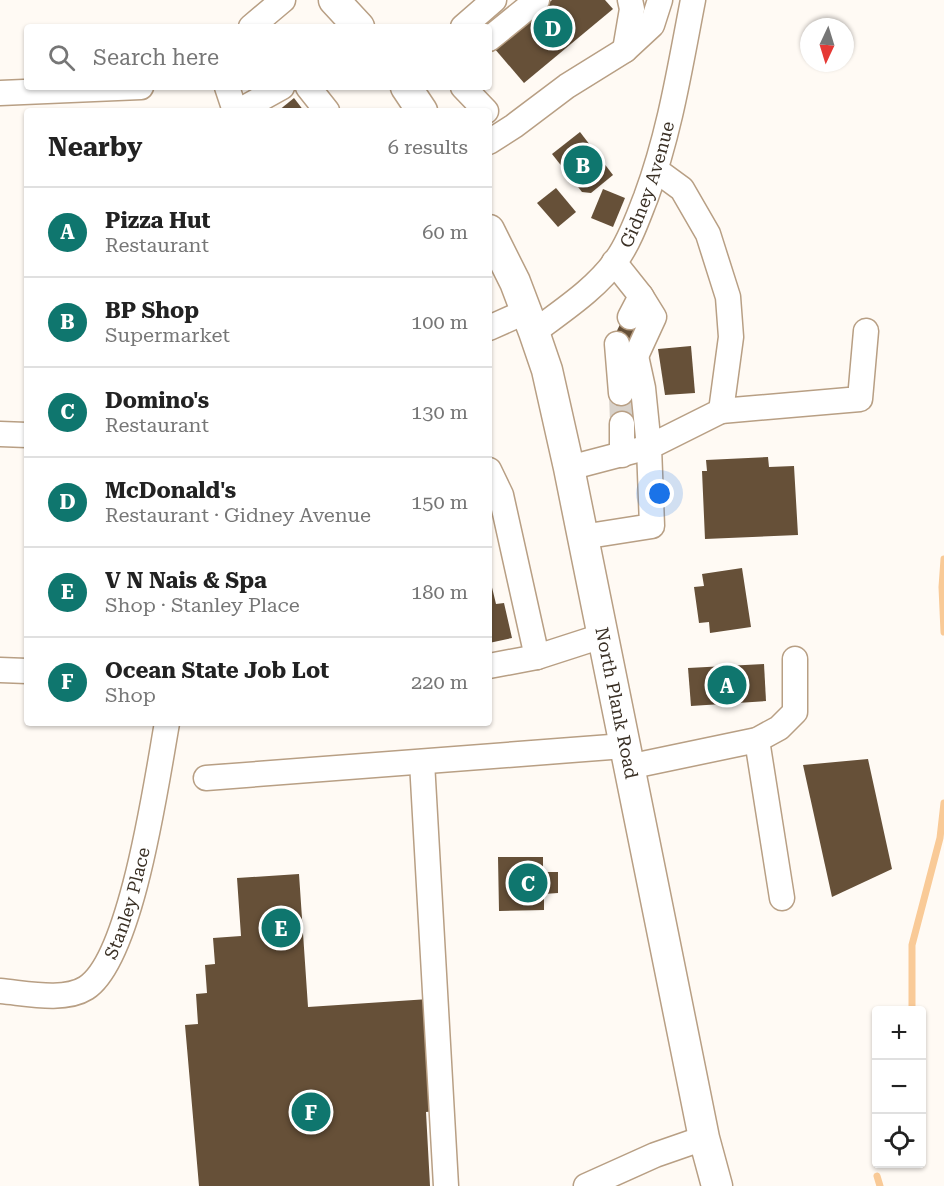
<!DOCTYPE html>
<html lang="en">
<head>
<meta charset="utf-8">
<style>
  :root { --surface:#fff; --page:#f2f2f2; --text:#222; --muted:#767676; --line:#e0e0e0; --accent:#0f766e }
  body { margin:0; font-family:"Roboto Serif",serif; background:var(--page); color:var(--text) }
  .controls { position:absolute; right:18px; bottom:18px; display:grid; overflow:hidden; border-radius:6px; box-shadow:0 2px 4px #0004 }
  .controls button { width:54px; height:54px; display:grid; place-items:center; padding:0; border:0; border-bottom:2px solid var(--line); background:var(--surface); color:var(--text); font:30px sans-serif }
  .compass { position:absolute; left:800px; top:18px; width:54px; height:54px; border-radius:50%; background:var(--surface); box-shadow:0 2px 4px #0004; rotate:184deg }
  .you { position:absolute; left:660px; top:494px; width:21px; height:21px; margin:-15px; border:4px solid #fff; border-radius:50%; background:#1a73e8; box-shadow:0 0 0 9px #1a73e833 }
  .badge { display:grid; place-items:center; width:39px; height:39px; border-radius:50%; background:var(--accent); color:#fff; font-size:20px; font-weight:700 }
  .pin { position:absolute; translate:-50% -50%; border:3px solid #fff; box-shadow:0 2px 6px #0006 }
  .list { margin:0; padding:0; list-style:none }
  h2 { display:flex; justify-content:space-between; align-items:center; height:78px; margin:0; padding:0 24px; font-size:26px }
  h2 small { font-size:20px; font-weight:400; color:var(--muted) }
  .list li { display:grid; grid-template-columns:39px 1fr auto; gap:18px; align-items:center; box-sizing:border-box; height:90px; padding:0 24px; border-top:2px solid var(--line) }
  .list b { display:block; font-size:22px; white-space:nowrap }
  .list p { margin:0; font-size:20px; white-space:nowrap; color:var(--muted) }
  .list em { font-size:20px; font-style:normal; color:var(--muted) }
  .icon { flex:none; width:33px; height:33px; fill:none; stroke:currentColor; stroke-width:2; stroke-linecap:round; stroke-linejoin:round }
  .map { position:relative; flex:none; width:944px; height:1186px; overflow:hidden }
  .search { position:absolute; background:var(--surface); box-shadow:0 2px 4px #0004; left:24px; top:24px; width:468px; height:66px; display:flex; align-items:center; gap:15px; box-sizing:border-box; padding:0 21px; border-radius:6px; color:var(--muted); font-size:22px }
  .panel { position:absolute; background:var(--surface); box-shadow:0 2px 4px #0004; left:24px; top:108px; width:468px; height:618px; border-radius:6px }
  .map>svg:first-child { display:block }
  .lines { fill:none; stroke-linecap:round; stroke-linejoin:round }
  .stream { stroke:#f9ca97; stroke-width:7 }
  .building { fill:#665038 }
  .minor-tunnel { stroke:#d8d2cb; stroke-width:24; stroke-dasharray:24 12; stroke-linecap:butt }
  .minor-casing { stroke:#b89f84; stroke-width:27 }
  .major-casing { stroke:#b89f84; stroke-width:33 }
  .minor { stroke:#fff; stroke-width:24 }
  .major { stroke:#fff; stroke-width:30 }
  .labels { text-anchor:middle; stroke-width:6; stroke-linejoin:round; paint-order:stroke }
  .street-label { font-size:18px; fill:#3a3025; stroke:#fff }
</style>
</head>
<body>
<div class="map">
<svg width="944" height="1186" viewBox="0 0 944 1186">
  <rect width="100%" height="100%" fill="#fffaf4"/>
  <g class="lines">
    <g class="stream">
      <path d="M944,559L942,587L944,632"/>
      <path d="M912,1010V945L940,838L944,803"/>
      <path d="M877,1176L880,1186"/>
    </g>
  </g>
  <g class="building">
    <path d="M552,0H605L613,9L524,83L494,48Z"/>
    <path d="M294,98L304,111H278Z"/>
    <path d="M580,132L613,175L591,193L582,192L552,154Z"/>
    <path d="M556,188L576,212L558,227L537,203Z"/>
    <path d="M603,189L625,198L613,227L591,218Z"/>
    <path d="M625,314L645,324L632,351L612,341Z"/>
    <path d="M691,346L695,393L665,395L658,349Z"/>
    <path d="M640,392L642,423L618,424L616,393Z"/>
    <path d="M768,457L769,467L794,466L798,535L705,539L702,471H707L706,460Z"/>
    <path d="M742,568L751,627L710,633L709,622L699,623L694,587L704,586L702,574Z"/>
    <path d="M489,575L496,604L504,603L512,638L489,643Z"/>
    <path d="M764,664L766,701L691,706L688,668Z"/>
    <path d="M868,759L892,869L832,897L803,765Z"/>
    <path d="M498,857H543V872H558V893L544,894V910L499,911Z"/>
    <path d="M299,874L308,1007L429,999L436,1111L426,1112L430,1186H199L185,1025L198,1024L196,994L207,993L205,965L215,964L213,938L241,936L237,878Z"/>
  </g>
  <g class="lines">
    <path class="minor-tunnel" d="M621,393L622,424"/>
    <g class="minor-casing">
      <g id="minor">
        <path d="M251,27L283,0"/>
        <path d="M463,27L494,0"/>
        <path d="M489,39L537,0"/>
        <path d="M625,50L632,9L630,0"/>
        <path d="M227,87L235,111"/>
        <path d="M308,87L327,111"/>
        <path d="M463,87L486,111"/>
        <path d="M0,93L141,87"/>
        <path d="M239,111L282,87"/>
        <path d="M489,142L514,126L567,86L625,50L652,25L660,0"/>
        <path d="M614,262L641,296L630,317"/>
        <path d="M489,328L527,311"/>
        <path id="s1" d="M534,332C563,310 596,289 617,259C630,241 638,217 646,197C670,132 680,67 693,0"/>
        <path d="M617,344L621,393"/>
        <path d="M620,363L636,356L654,317L641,296"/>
        <path d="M721,411L860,399L866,331"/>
        <path d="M622,424V455"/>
        <path d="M0,434L27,435"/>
        <path d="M569,468L649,447L643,388L636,356"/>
        <path d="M489,470L501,495L537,657L602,636"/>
        <path d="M582,537L652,526L649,447L721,411L731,337L728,297L708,234L682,189L656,170"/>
        <path d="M489,666L537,657"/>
        <path d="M0,670L27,671"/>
        <path d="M757,740L782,898"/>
        <path d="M422,762L446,1186"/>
        <path d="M628,767L757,740L779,728L795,712V659"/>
        <path d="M206,778L624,746"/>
        <path id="s2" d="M0,991C25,993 64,1002 86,988C132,959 157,778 167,723"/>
        <path d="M586,1186L655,1155L704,1138"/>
      </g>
    </g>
    <g class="major-casing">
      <g id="major">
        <path d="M334,0L359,27"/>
        <path d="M406,87L422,111"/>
        <path id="s3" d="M489,230L515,282L534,332L547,370L569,468L704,1138L717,1186"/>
      </g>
    </g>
    <use href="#minor" class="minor"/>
    <use href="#major" class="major"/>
  </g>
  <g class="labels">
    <g class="street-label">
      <text dy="6" stroke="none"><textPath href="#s1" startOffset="192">Gidney Avenue</textPath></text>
      <text dy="6" stroke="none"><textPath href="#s3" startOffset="492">North Plank Road</textPath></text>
      <text dy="6" stroke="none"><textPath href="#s2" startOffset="184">Stanley Place</textPath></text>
    </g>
  </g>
</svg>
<div class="controls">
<button>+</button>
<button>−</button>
<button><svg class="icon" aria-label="locate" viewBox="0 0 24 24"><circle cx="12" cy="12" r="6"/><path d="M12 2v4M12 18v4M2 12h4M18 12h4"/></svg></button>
</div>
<svg class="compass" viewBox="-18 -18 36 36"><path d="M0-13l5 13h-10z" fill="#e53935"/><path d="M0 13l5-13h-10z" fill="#767676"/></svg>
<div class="you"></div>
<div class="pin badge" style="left:727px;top:685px">A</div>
<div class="pin badge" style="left:583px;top:165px">B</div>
<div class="pin badge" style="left:528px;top:883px">C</div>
<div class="pin badge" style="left:553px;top:28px">D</div>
<div class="pin badge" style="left:281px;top:928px">E</div>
<div class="pin badge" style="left:311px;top:1112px">F</div>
<div class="search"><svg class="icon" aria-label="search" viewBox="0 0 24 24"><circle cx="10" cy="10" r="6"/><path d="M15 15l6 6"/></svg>Search here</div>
<section class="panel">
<h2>Nearby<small>6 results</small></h2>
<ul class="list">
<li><span class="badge">A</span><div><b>Pizza Hut</b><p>Restaurant</p></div><em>60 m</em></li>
<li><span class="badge">B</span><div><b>BP Shop</b><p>Supermarket</p></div><em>100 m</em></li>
<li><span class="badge">C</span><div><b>Domino's</b><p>Restaurant</p></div><em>130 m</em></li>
<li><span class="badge">D</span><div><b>McDonald's</b><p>Restaurant · Gidney Avenue</p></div><em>150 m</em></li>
<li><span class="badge">E</span><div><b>V N Nais &amp; Spa</b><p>Shop · Stanley Place</p></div><em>180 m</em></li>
<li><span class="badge">F</span><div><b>Ocean State Job Lot</b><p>Shop</p></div><em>220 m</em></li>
</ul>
</section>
</div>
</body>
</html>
